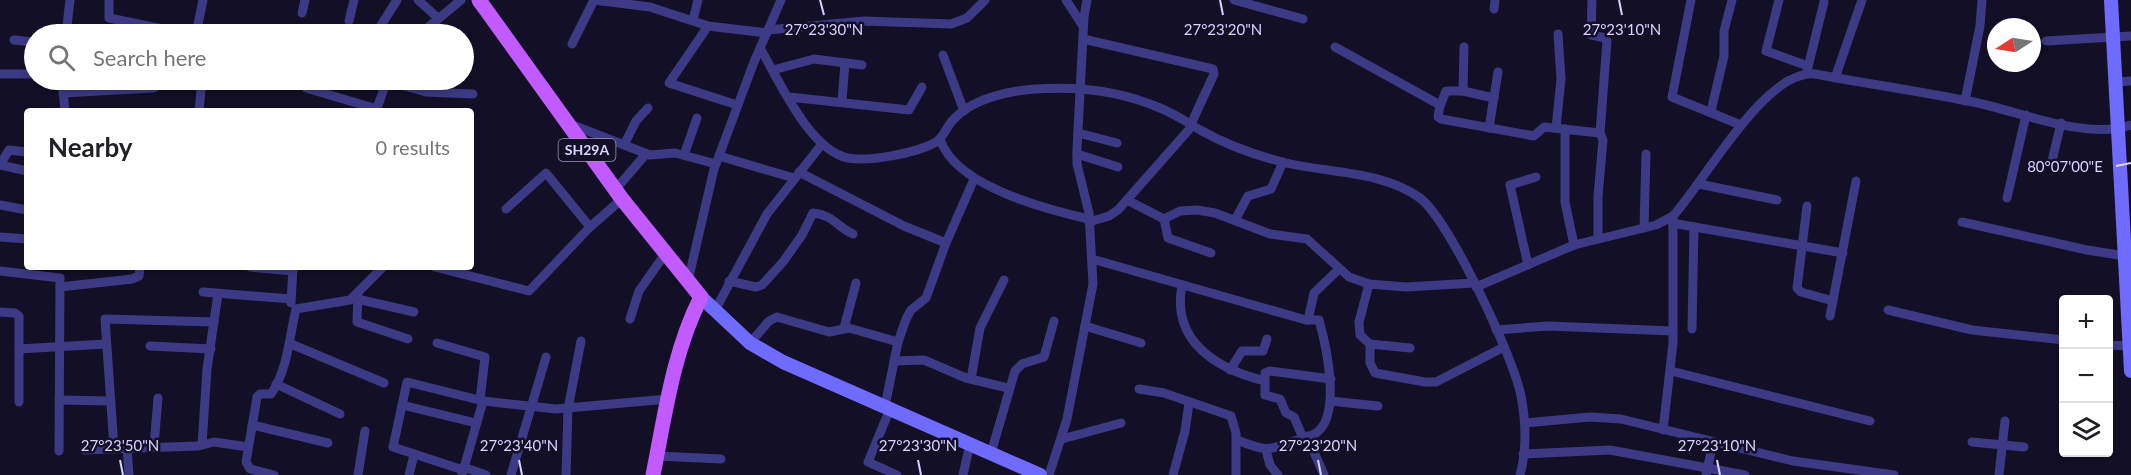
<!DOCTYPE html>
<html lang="en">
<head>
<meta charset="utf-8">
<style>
  :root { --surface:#fff; --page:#f2f2f2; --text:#202124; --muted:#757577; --line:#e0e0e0 }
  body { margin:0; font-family:Lato,sans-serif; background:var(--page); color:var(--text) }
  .controls { position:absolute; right:18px; bottom:18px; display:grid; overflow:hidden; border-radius:6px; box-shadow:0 3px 9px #0003 }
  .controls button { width:54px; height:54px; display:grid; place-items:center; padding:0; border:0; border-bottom:2px solid var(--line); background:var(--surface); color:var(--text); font:30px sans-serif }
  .compass { position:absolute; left:1987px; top:18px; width:54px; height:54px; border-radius:50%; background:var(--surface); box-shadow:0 3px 9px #0003; rotate:258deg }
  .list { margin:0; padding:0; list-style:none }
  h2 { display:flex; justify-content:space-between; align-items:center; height:78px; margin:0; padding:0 24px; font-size:26px }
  h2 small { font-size:20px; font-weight:400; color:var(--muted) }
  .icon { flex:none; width:33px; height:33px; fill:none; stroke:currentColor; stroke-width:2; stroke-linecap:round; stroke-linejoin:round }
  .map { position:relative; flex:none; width:2131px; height:475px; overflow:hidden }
  .search { position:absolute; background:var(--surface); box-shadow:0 3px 9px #0003; left:24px; top:24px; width:450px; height:66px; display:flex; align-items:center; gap:15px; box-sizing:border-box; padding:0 21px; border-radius:33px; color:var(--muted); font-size:22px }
  .panel { position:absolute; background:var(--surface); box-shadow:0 3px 9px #0003; left:24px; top:108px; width:450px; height:162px; border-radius:6px }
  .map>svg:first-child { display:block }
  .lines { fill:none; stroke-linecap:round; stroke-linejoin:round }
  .street { stroke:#3d3a85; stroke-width:9 }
  .secondary { stroke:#6f6bff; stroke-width:14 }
  .primary { stroke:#c25bff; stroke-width:15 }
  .ticks { fill:none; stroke:#d9d4ff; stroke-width:2 }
  .labels { text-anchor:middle; stroke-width:5; stroke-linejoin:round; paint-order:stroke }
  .shield { fill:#130f26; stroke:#9e99be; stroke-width:1.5 }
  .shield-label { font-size:14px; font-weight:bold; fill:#d9d4ff }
  .ticks-label { font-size:15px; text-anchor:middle; fill:#d9d4ff; stroke:#130f26; stroke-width:5; stroke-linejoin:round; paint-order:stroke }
</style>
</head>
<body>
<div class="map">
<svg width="2131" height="475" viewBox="0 0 2131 475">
  <rect width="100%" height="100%" fill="#130f26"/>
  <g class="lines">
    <g class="street">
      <path d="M109,0V18L163,29"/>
      <path d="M418,0L438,18"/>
      <path d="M594,0L650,7L708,26L767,33"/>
      <path d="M1066,0L1083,26"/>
      <path d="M1234,0L1303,19"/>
      <path d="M1592,0L1591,35L1606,38L1607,41L1600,133"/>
      <path d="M1691,0L1672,97L1741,125"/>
      <path d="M1779,0L1766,51L1808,66"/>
      <path d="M1494,9L1495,0"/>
      <path d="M302,13L305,0"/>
      <path d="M693,20L698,0"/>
      <path d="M349,21L354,0"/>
      <path d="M708,26L669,83L737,105"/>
      <path d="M378,30L397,0"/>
      <path d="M768,30L864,21L951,24L967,18L985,0"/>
      <path d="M66,34L70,0"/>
      <path d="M196,34L203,0"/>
      <path d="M420,34L461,0"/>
      <path d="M1083,39L1213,69L1214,74L1191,124"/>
      <path d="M14,40L34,42"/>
      <path d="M2046,41L2131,36"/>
      <path d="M572,44L594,0"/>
      <path d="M1335,47L1440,105L1438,117L1441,119L1534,136L1544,127L1600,133L1603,140L1598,196V239"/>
      <path d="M1464,47L1463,91L1494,98"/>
      <path d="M760,48C779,80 809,150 848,158C869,162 917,153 936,142C944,137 946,128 952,121C971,99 1007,91 1035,89C1077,86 1121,91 1160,108C1175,114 1188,123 1202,131C1227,145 1258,156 1286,163C1329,173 1383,171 1420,198C1449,220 1514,358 1521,396C1526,422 1527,449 1520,475"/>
      <path d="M943,55L964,111"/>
      <path d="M773,70L814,59L862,65"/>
      <path d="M1807,71L1824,2"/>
      <path d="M0,74H34"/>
      <path d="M1835,78L1862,0"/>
      <path d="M62,80L65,111"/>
      <path d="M387,81L426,92L473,94"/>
      <path d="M2117,82L2131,81"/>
      <path d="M306,88L377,109"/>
      <path d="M63,93L153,88L157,86L158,80"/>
      <path d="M789,97L909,110L922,87"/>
      <path d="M842,101L845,63"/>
      <path d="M1965,101L1980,26L1982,0"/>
      <path d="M1440,106L1446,91H1463"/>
      <path d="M199,111L202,80"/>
      <path d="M376,111L387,80"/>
      <path d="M1711,111L1724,56V31L1732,0"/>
      <path d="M570,124L650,155L675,153L716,164"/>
      <path d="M1489,128L1498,72"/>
      <path d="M1556,128L1561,79L1558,34"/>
      <path d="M1565,129V202L1574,245"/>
      <path d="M1078,133L1117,143"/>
      <path d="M940,139C955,186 1045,209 1089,219"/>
      <path d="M624,145L636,121L648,108"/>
      <path d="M1077,154L1118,167"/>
      <path d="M684,155L697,118"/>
      <path d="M719,156L794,178"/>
      <path d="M2052,161L2061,123"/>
      <path d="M0,165L9,150L27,152"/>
      <path d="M0,165L27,171"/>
      <path d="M799,172L904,226L946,243"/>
      <path d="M1699,184L1777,200"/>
      <path d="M615,190L646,154"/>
      <path d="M2007,198L2026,115"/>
      <path d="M1127,200L1164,219L1168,238L1211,253"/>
      <path d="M0,205L27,210"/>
      <path d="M1807,206L1797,288L1801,292L1833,301"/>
      <path d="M506,209L546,173L590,227"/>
      <path d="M1164,219L1180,211L1197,210L1215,213L1270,234L1307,239L1349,277L1369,284L1406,287L1474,283"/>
      <path d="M1235,220L1248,196L1271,189L1283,162"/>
      <path d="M1089,222L1109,216L1118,210L1193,125"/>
      <path d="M1962,222L2087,250L2125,256"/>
      <path d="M1672,223L1843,253"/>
      <path d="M1644,228L1646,154"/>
      <path d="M0,237L27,239"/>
      <path d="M1092,259L1306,320H1319C1326,345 1342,415 1316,433C1310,437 1301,439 1294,441C1268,452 1262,450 1237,440"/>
      <path d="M1528,265L1510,185L1536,177"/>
      <path d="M250,267L293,271"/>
      <path d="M435,267L529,291L590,227L622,199"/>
      <path d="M0,271L60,278L59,451"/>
      <path d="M688,281L714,169L754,62L781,0"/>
      <path d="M729,281L756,287L762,285L783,262L802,235L813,213C833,215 836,226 853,234"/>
      <path d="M1369,284L1359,322L1360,335L1370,344L1410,348"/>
      <path d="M1182,285C1171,342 1217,369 1265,381"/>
      <path d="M60,287L132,279L139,276L140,267"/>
      <path d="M1476,287L1574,245L1656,225L1673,216C1705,181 1765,69 1815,74C1869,84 1924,92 1978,103C2023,113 2087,140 2131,125"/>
      <path d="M203,292L291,299"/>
      <path d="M358,293L357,322L408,339"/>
      <path d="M357,299L414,312"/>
      <path d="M291,303L293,267"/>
      <path d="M1888,310L1972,330L2064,340"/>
      <path d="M0,312L15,313L19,316V402"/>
      <path d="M714,312L767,214L822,144"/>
      <path d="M1830,316L1856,181"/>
      <path d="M630,319L639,291L665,254"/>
      <path d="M1308,320L1314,293L1339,269"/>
      <path d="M1085,326L1141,343"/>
      <path d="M844,328L856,283"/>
      <path d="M1692,329L1694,227"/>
      <path d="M1496,330L1548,326L1673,331"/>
      <path d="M437,343L485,357L480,400"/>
      <path d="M750,343L769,321L777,317L829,332L849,328L898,342"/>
      <path d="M291,344L384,383"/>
      <path d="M1370,344V363L1375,373L1425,382H1436L1504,347"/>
      <path d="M2108,345L2130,346"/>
      <path d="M150,346L211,349"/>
      <path d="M19,349L105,344"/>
      <path d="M894,361L924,360L966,378L1008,388"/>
      <path d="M1230,370L1242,351H1263L1267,339"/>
      <path d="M1671,371L1870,421"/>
      <path d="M971,379L980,328L1004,280"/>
      <path d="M276,384L340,414"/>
      <path d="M1139,389L1164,393L1231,416L1236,433V475"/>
      <path d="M59,400L110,401"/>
      <path d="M1330,401L1378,406"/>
      <path d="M402,405L476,423"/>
      <path d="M885,406L898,342L906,319L911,310L926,298L946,243L974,179"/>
      <path d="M890,409L868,462L897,475"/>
      <path d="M1525,423L1590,417L1621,419L1793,461L1894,475"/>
      <path d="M252,425L328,443"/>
      <path d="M1663,430L1673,343V216"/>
      <path d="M1307,436L1324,475"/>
      <path d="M1303,438L1294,417L1286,413L1280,399L1265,395V373L1270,371L1331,379"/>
      <path d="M1062,439L1121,423"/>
      <path d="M1972,442L2024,447"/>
      <path d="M202,445L207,369L218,294"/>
      <path d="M154,446L158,398"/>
      <path d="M127,447L129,475"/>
      <path d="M114,448L105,319L214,322"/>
      <path d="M84,450L198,446L214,442L248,447"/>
      <path d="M1266,450L1270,465L1278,475"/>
      <path d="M991,453L1015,371L1022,364L1044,357L1054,321"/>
      <path d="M1523,454L1610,450L1745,475"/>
      <path d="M657,456L721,459"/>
      <path d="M463,467L486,475"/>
      <path d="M463,470L393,447L407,382L483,401L556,409L668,399"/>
      <path d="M274,475L250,469L246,462L257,397L260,394H271C288,369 289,338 296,309L350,300L383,267"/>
      <path d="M358,475L365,431"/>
      <path d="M409,475L414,455"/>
      <path d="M462,475L483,401"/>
      <path d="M511,475L546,357"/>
      <path d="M566,475L568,409L581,341"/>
      <path d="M963,475L970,444"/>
      <path d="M1049,475L1067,419L1093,284L1089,213L1077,164V149L1084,17L1087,0"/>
      <path d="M1173,475L1185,431L1189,403"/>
      <path d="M1706,475L1713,443"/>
      <path d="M1999,475L2005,421"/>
    </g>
    <g class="secondary">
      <path d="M2111,0L2131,371"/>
      <path d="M701,297L750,343L783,362L1040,475"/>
    </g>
    <path class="primary" d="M479,0L622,199L701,297C673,352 665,415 653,475"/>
  </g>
  <path class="ticks" d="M820,0L824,15M1220,0L1223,15M1619,0L1622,15M2116,166L2131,163M120,460L123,475M519,460L522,475M918,460L921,475M1318,460L1321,475M1717,460L1720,475"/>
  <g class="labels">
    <rect class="shield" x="558.5" y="139" width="57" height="22" rx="4.5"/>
    <g class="shield-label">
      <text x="587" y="155">SH29A</text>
    </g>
  </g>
  <g class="ticks-label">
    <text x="1223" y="35">27°23'20"N</text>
    <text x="1622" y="35">27°23'10"N</text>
    <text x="824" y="35">27°23'30"N</text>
    <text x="2065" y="172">80°07'00"E</text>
    <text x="120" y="451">27°23'50"N</text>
    <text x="519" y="451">27°23'40"N</text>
    <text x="918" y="451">27°23'30"N</text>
    <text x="1318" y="451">27°23'20"N</text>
    <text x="1717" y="451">27°23'10"N</text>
  </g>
</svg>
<div class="controls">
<button>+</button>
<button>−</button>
<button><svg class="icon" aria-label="layers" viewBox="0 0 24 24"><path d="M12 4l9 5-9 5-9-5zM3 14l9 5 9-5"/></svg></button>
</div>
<svg class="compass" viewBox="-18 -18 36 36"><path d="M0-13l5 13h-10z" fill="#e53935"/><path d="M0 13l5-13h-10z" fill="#757577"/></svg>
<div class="search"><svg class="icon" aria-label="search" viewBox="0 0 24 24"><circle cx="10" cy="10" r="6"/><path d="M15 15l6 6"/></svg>Search here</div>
<section class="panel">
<h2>Nearby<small>0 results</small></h2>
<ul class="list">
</ul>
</section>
</div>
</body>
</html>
